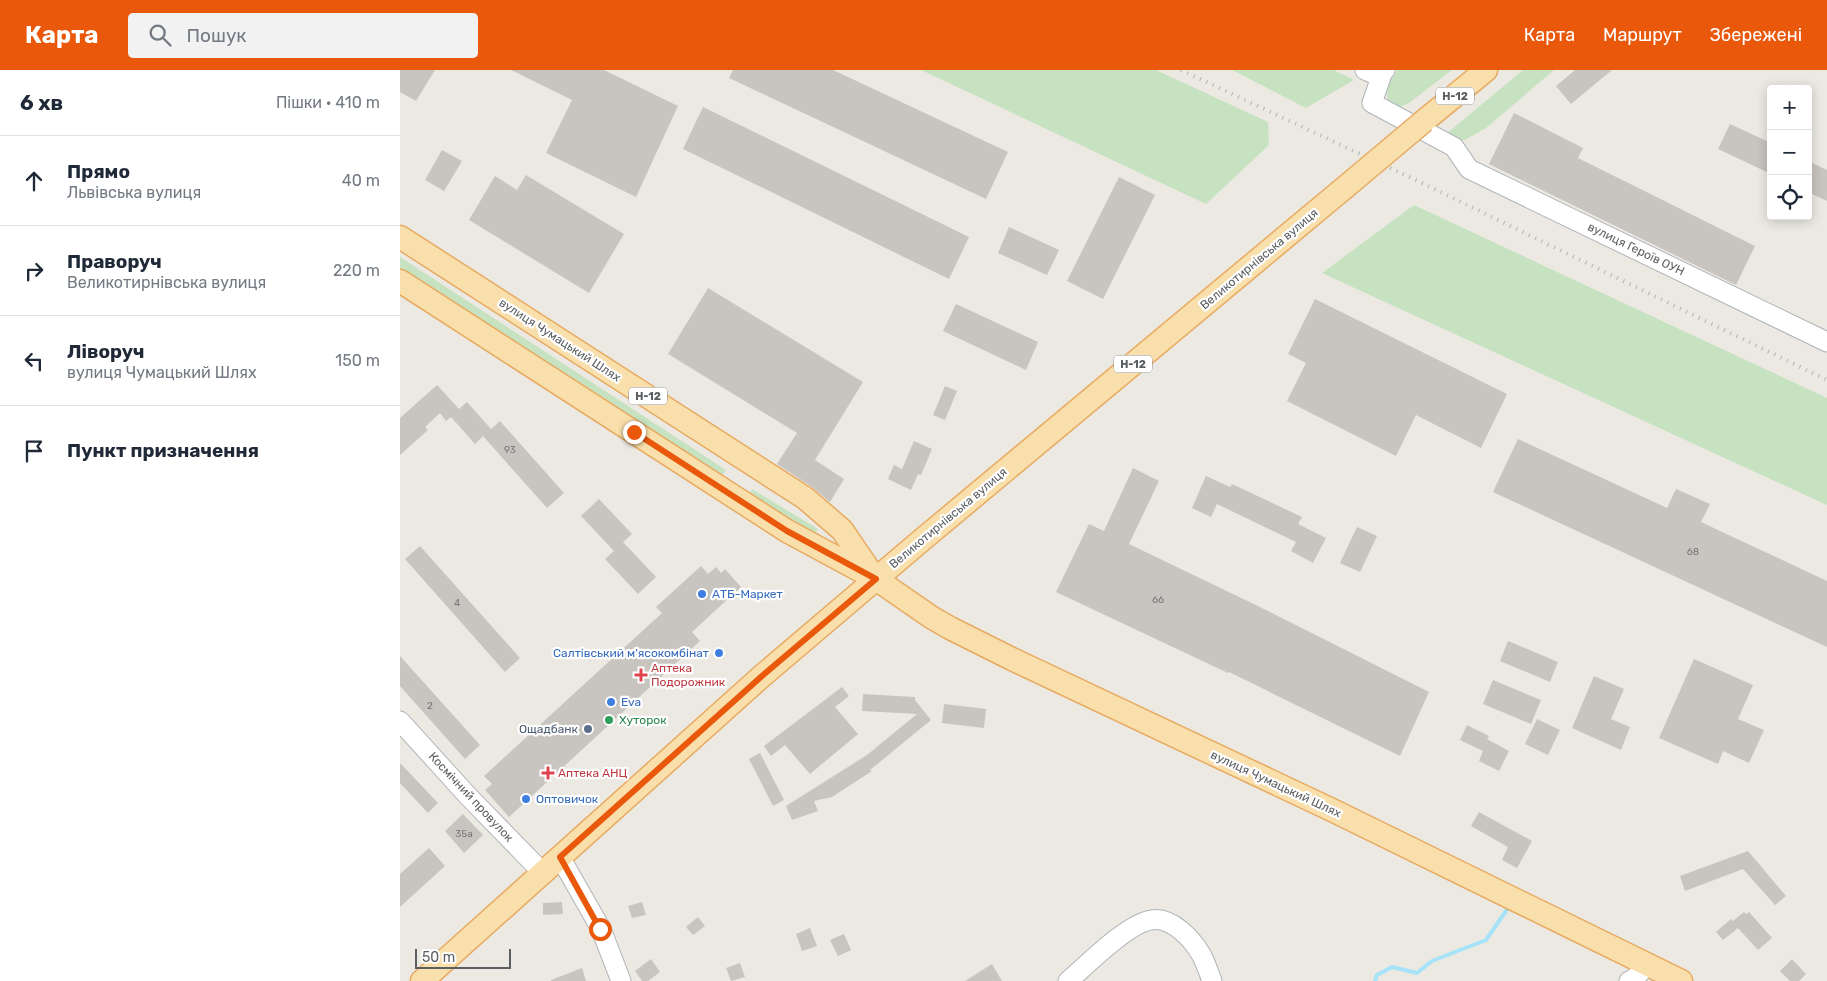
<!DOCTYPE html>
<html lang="uk">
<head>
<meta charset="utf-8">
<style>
  :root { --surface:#fff; --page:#f2f2f3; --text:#1f2937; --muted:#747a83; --line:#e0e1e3; --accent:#ea580c }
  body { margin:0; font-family:Rubik,sans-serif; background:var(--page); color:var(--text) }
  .controls { position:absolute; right:15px; top:15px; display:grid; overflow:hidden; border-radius:5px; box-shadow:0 2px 12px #0003 }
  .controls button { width:45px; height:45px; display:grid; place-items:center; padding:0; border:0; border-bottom:1px solid var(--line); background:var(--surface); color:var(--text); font:25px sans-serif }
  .scale { position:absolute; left:15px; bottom:12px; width:96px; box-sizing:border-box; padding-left:5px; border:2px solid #5b5f62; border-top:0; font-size:14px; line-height:18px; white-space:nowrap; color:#5b5f62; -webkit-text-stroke:4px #fff; paint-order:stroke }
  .stop { position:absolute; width:15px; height:15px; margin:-11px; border:4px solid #ea580c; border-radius:50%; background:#fff }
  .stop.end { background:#ea580c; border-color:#fff; box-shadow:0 1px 5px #0008 }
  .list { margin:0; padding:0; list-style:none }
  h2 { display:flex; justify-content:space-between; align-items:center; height:65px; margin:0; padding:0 20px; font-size:21px }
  h2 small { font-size:16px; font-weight:400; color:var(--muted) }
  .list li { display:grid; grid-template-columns:32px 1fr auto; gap:15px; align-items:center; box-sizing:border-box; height:90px; padding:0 20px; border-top:1px solid var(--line) }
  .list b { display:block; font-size:19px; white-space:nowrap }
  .list p { margin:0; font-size:16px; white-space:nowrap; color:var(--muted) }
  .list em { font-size:16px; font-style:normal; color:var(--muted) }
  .icon { flex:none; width:28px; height:28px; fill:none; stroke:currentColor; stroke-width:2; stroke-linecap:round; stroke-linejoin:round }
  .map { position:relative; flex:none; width:1427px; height:911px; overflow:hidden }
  header { display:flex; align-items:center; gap:30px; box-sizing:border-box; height:70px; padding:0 25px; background:var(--accent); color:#fff }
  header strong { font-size:24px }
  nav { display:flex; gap:28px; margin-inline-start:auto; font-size:18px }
  .search { width:350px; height:45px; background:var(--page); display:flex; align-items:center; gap:12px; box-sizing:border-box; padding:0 18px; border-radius:5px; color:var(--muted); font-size:19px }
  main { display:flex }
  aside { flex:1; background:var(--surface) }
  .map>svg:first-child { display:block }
  .green { fill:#c6e2c1 }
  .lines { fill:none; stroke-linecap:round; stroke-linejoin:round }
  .stream { stroke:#a7e3f8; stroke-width:4 }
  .building { fill:#c8c4c0 }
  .minor-casing { stroke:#b0b4b7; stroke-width:21 }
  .major-casing { stroke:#e7aa61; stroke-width:25 }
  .minor { stroke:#fff; stroke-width:19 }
  .major { stroke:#f9dfab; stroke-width:22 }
  .rail { stroke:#b1b2b2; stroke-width:4; stroke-dasharray:1 6; stroke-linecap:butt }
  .major-bridge-casing { stroke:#e7aa61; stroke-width:25; stroke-linecap:butt }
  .major-bridge { stroke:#f9dfab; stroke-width:22 }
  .route { stroke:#ea580c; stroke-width:6 }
  .shop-dot { fill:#3f7fe0; stroke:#fff; stroke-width:2 }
  .health-dot { fill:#e0444e; stroke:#fff; stroke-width:2 }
  .leisure-dot { fill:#2e9e5b; stroke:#fff; stroke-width:2 }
  .service-dot { fill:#5c6f8a; stroke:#fff; stroke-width:2 }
  .labels { text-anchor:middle; stroke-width:4.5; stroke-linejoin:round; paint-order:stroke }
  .number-label { font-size:10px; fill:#76787a }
  .shield { fill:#fff; stroke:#8c8f91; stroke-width:1 }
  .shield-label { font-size:11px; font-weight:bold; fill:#5b5f62 }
  .street-label { font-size:12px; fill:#5b5f62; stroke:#fff }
  .shop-label { font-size:12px; fill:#366cbe; stroke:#fff; text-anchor:start }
  .health-label { font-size:12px; fill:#be3a42; stroke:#fff; text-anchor:start }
  .leisure-label { font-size:12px; fill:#27864d; stroke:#fff; text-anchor:start }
  .service-label { font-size:12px; fill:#4e5e75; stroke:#fff; text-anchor:end }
</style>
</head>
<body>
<header>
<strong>Карта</strong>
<div class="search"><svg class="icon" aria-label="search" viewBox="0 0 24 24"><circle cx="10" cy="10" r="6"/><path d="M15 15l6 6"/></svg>Пошук</div>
<nav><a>Карта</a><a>Маршрут</a><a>Збережені</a></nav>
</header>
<main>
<aside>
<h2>6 хв<small>Пішки · 410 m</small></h2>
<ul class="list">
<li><svg class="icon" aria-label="ahead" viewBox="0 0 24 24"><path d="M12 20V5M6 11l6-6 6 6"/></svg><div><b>Прямо</b><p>Львівська вулиця</p></div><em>40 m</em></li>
<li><svg class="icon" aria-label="right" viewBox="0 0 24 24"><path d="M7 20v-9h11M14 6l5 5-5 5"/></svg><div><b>Праворуч</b><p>Великотирнівська вулиця</p></div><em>220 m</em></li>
<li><svg class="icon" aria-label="left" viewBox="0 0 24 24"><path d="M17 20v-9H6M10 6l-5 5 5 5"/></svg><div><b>Ліворуч</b><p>вулиця Чумацький Шлях</p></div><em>150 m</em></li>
<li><svg class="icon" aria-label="arrive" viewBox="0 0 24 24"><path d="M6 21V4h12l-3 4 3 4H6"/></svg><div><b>Пункт призначення</b></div></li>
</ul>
</aside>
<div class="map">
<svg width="1427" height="911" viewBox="0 0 1427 911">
  <rect width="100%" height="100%" fill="#ece9e3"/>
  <g class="green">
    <path d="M521,0H756L868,52L869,75L806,134Z"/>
    <path d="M832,0H934L954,10L906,38Z"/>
    <path d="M998,0H1052L1009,33L993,40C982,28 988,11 998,0Z"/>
    <path d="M1123,0H1154L1086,58L1065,70L1053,71L1046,64Z"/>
    <path d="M1014,135L1427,328V435L922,203Z"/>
    <path d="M0,187L326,400L320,409L0,202Z"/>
    <path d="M352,419L418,459L413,467L348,427Z"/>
  </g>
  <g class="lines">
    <path class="stream" d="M975,911L977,905L992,897L1017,903L1032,891L1086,870L1108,838"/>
  </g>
  <g class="building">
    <path d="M0,0H35L16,31L0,22Z"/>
    <path d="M111,0H204L278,36L236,127L146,83L172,30Z"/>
    <path d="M333,0H433L608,82L586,129L329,8Z"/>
    <path d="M1175,0H1212L1171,34L1156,16Z"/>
    <path d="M303,37L569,167L549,209L283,79Z"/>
    <path d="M1114,43L1183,78L1178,88L1355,176L1336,215L1089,94Z"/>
    <path d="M1330,54L1371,73V104L1318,79Z"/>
    <path d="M42,80L62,91L44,121L25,110Z"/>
    <path d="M1408,91L1427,100V131L1408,122Z"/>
    <path d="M126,105L224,164L189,223L69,150L95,106L117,120Z"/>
    <path d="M719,107L755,125L703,229L667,211Z"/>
    <path d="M609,157L659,180L647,205L598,183Z"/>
    <path d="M308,218L463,312L415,390L444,409L430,432L412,417L377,394L397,363L268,284Z"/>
    <path d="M915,229L1107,324L1081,378L1016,345L996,386L887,331L906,293L888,284Z"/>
    <path d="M556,234L638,272L626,300L543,261Z"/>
    <path d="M37,315L59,339L67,332L91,359L100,351L164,423L147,438L83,366L75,374L51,347L46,351L40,343L25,357L28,360L0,385V348Z"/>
    <path d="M545,316L557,321L545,350L533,345Z"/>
    <path d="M1118,369L1267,438L1276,419L1310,434L1301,452L1427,511V577L1093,422Z"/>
    <path d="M514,371L532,379L521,405L518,404L511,420L488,409L494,395L502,399Z"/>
    <path d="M733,398L759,411L729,474L860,537L1029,622L1000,686L829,602L828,603L656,522L689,454L704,461Z"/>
    <path d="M806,406L830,417L832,414L902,447L898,454L926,468L913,493L891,481L896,472L817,434L811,447L792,438Z"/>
    <path d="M199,429L232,464L223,472L256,507L238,524L205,489L214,481L181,446Z"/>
    <path d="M957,457L977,466L960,502L940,493Z"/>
    <path d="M20,476L120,588L105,602L5,489Z"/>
    <path d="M301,496L308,504L316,497L321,503L325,499L341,517L292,562L300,571L109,747L85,720L92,714L84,706L262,543L256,537Z"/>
    <path d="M1108,571L1158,592L1150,612L1100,591Z"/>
    <path d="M0,586L80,675L65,689L0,616Z"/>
    <path d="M1294,589L1353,615L1338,649L1364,660L1349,693L1323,681L1318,694L1259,668Z"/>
    <path d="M1194,606L1224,619L1211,649L1230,657L1221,680L1172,658Z"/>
    <path d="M1093,610L1141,630L1131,654L1083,634Z"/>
    <path d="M442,617L449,626L435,637L458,664L410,704L385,675L371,686L364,676Z"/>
    <path d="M463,624L515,627V630L531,650L470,700L472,701L432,727L414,731L418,741L392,750L386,736L467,685L517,644L462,641Z"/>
    <path d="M544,634L586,639L584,658L542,653Z"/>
    <path d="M1137,649L1160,660L1148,685L1125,674Z"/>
    <path d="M1067,655L1089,666L1087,669L1109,681L1099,701L1079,691L1083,681L1060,670Z"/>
    <path d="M360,683L384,730L373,736L349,689Z"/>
    <path d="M0,693L38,733L28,743L0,713Z"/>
    <path d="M1079,742L1132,771L1117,798L1102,790L1108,777L1071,756Z"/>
    <path d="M63,744L83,765L64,783L45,761Z"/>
    <path d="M29,778L45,796L0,837V804Z"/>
    <path d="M1348,781L1386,826L1375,835L1343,799L1285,821L1280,806Z"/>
    <path d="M162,832L163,844L143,845V833Z"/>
    <path d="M242,832L246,845L232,848L228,836Z"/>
    <path d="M1344,842L1346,844L1349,842L1372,868L1358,880L1338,858L1323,870L1316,862L1331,849L1333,851Z"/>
    <path d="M298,847L305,856L293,865L286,857Z"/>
    <path d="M410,858L417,876L402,881L396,864Z"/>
    <path d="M444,864L451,880L438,886L430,870Z"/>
    <path d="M251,889L260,902L248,911H242L235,901Z"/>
    <path d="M1392,889L1406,904L1399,911H1390L1380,901Z"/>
    <path d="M340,893L345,907L331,911L326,898Z"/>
    <path d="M592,894L602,911H565Z"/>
    <path d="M182,898L186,911H151V910Z"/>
  </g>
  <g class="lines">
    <g class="minor-casing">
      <g id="minor">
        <path d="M965,0L972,3L985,0"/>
        <path d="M983,1L972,33L1054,77L1069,99L1427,272"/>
        <path d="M0,651L68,726L143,803"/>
        <path d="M160,787L201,859L221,911"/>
        <path d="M668,911C688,894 727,854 751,850C772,846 793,870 802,886C806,894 809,903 812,911"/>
        <path d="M1229,911L1234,909L1248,894"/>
      </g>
    </g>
    <g class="major-casing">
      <g id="major">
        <path d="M1024,51L1086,0"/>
        <path d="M0,167L405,428L442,460L472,504"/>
        <path d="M0,211L387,461L476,509L531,547L550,558L612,589L932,740L1281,911"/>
        <path d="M22,911L362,606L523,469L943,119"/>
      </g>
    </g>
    <use href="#minor" class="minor"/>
    <use href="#major" class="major"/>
    <path class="rail" d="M781,0L1020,112L1427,310"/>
    <g class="major-bridge-casing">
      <path id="major-bridge" d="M943,119L1024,51"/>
    </g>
    <use href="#major-bridge" class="major-bridge"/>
  </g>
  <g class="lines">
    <path class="route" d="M200,859L160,787L362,606L476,509L387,461L234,362"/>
  </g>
  <g class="shop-dot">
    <circle cx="302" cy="524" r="5"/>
    <circle cx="319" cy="583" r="5"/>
    <circle cx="211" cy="632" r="5"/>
    <circle cx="126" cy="729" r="5"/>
  </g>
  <g class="health-dot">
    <path d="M238.5 597.5h5v5h5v5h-5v5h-5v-5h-5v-5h5z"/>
    <path d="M145.5 695.5h5v5h5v5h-5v5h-5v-5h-5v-5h5z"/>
  </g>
  <circle class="leisure-dot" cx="209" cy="650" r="5"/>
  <circle class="service-dot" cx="188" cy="659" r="5"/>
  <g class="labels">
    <g class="number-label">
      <text x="110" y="383">93</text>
      <text x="1293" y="485">68</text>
      <text x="758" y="533">66</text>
      <text x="57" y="536">4</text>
      <text x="30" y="639">2</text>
      <text x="64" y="767">35а</text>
    </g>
    <g class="shield">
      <rect x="1036" y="17.5" width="38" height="17" rx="4"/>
      <rect x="714" y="285.5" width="38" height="17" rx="4"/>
      <rect x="229" y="317.5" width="38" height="17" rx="4"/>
    </g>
    <g class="shield-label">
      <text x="1055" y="30">Н-12</text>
      <text x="733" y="298">Н-12</text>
      <text x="248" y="330">Н-12</text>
    </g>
    <g class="street-label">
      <text transform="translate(1236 179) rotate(26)" y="4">вулиця Героїв ОУН</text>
      <text transform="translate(859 189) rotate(-40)" y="4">Великотирнівська вулиця</text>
      <text transform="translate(160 270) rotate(33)" y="4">вулиця Чумацький Шлях</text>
      <text transform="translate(548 448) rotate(-40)" y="4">Великотирнівська вулиця</text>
      <text transform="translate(876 714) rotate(25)" y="4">вулиця Чумацький Шлях</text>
      <text transform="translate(71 727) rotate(47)" y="4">Космічний провулок</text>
    </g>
    <g class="shop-label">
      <text x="312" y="528">АТБ-Маркет</text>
      <text x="309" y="587" text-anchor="end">Салтівський м'ясокомбінат</text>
      <text x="221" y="636">Eva</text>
      <text x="136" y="733">Оптовичок</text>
    </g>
    <g class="health-label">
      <text x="251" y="602">Аптека<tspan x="251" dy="14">Подорожник</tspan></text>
      <text x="158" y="707">Аптека АНЦ</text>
    </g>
    <g class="leisure-label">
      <text x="219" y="654">Хуторок</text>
    </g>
    <g class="service-label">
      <text x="178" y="663">Ощадбанк</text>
    </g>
  </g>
</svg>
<div class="controls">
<button>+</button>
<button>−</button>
<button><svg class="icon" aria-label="locate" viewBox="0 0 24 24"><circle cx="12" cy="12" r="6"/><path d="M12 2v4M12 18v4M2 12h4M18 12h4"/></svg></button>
</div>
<div class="scale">50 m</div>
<div class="stop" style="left:200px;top:859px"></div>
<div class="stop end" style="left:234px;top:362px"></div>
</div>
</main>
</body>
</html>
